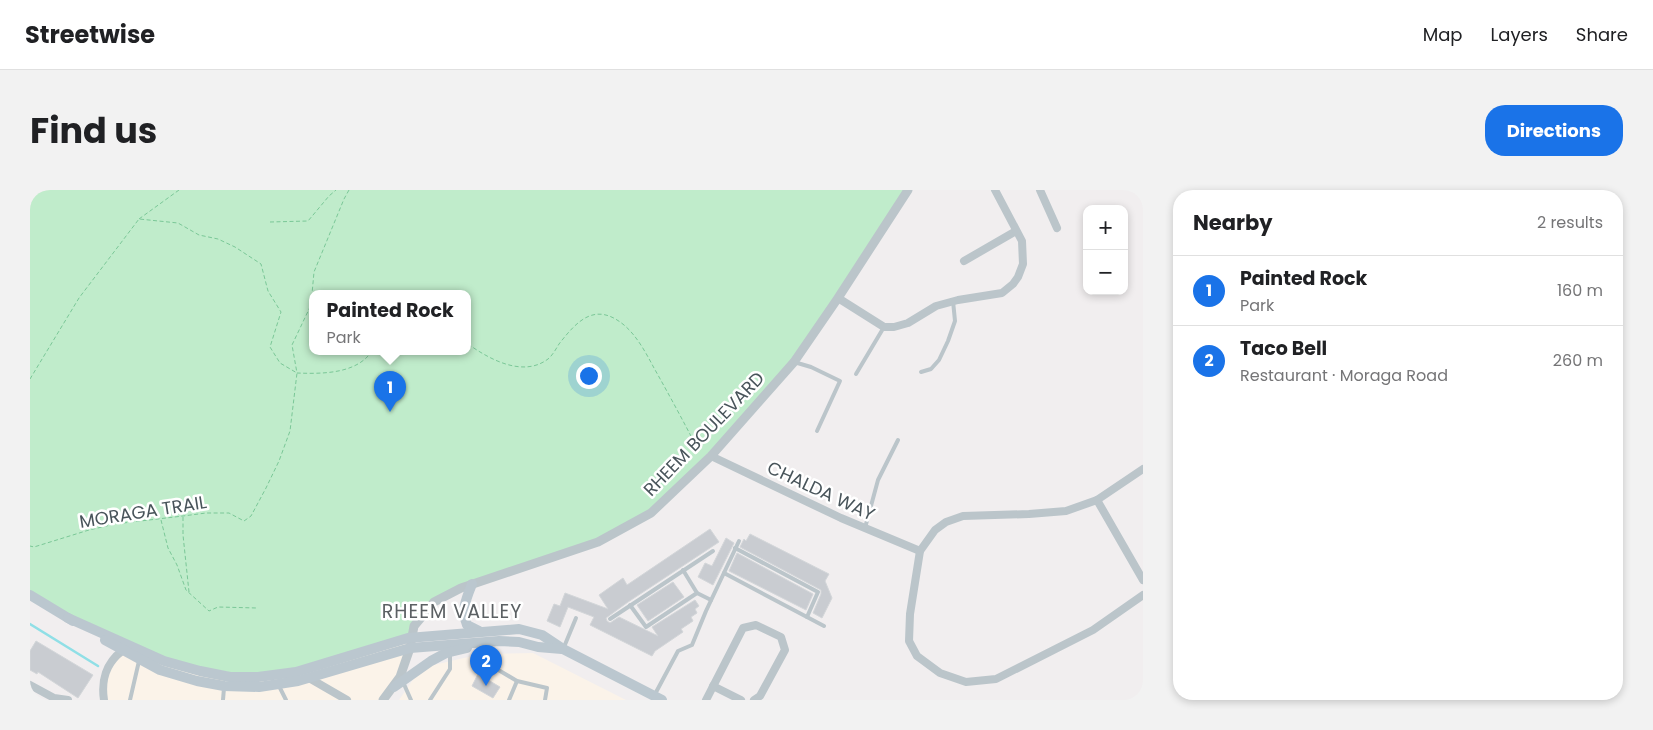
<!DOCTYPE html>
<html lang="en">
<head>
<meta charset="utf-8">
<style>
  :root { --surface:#fff; --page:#f2f2f2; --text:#202124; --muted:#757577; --line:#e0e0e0; --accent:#1a73e8 }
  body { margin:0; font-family:Poppins,sans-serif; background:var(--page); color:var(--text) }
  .controls { position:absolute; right:15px; top:15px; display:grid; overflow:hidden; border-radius:10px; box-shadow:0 2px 8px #0003 }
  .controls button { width:45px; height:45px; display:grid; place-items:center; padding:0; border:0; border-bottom:1px solid var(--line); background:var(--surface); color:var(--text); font:25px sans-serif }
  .you { position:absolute; left:558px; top:185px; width:18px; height:18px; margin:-12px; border:4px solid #fff; border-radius:50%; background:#1a73e8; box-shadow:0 0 0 8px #1a73e833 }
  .badge { display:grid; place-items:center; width:32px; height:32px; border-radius:50%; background:var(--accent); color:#fff; font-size:16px; font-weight:700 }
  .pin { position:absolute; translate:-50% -41px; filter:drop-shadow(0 1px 2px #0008) }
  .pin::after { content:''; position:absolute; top:26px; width:18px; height:15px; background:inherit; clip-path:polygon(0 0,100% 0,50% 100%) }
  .popup { position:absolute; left:279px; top:100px; width:162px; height:65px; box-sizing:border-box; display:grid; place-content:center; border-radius:10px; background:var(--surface); filter:drop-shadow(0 1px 4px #0005); font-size:16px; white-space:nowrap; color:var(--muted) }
  .popup b { font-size:19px; color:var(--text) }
  .popup::after { content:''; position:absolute; left:50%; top:100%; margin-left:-10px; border:10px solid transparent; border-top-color:var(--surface) }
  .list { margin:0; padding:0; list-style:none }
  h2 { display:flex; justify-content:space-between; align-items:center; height:65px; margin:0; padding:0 20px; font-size:21px }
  h2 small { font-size:16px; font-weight:400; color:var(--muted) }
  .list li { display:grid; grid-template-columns:32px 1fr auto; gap:15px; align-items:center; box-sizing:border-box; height:70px; padding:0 20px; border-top:1px solid var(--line) }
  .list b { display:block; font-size:19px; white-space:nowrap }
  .list p { margin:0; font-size:16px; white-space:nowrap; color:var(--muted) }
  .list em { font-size:16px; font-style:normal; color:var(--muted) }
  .map { position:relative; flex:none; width:1113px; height:510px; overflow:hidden; border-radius:20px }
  header { display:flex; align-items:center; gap:30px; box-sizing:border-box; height:70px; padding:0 25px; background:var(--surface); border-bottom:1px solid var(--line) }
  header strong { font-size:24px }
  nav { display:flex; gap:28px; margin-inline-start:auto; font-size:18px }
  .intro { display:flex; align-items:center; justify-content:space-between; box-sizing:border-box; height:120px; padding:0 30px }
  h1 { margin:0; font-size:35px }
  .button { padding:12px 22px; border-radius:20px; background:var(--accent); color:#fff; font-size:18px; font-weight:700 }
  main { display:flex; gap:30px; padding:0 30px }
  aside { flex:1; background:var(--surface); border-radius:20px; box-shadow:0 2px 8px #0003 }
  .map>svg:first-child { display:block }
  .commercial { fill:#fbf3e9 }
  .green { fill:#c0eccb; fill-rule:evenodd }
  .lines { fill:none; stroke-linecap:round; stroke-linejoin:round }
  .stream { stroke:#90dfe6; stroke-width:2.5 }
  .building { fill:#c9ccd1; stroke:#d3d6d9 }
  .path { stroke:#7ac797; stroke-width:1; stroke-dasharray:4 2.5; stroke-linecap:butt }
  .service { stroke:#bbc5ca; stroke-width:4 }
  .minor { stroke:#bbc5ca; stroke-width:8 }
  .tertiary { stroke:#bbc5ca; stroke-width:9 }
  .secondary { stroke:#bbc7cf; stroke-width:10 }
  .labels { text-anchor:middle; stroke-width:5; stroke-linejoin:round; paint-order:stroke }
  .street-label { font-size:18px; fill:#48545a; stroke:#fff }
  .neighbourhood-label { font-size:19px; letter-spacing:1px; fill:#5b6063; stroke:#fff }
</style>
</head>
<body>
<header>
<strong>Streetwise</strong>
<nav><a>Map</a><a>Layers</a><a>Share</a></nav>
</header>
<div class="intro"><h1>Find us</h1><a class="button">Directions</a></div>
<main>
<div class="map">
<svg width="1113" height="510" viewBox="0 0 1113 510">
  <rect width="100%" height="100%" fill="#f1eeef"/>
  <g class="commercial">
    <path d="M381,448L370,487L353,510H74L73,490L84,467L99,455Z"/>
    <path d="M503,463L596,510H369L391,478L451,464Z"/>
  </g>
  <path class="green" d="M0,0H878L760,177L621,323L568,352L404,412L381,448L228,487L134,471L0,405ZM282,103H438V161H282Z"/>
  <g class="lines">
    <path class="stream" d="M0,434L68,476"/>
  </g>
  <g class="building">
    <path d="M680,339L689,352L598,412L576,428L577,431L580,433L589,427L628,446L622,437L665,410L669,416L665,419L667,423L661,427L663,431L651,439L653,442L625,461L622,466L560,435L564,427L538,417L530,437L517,431L524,414L530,416L535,403L578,419L569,405L593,388L597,395Z"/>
    <path d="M720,344L799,384L795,391L802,408L792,428L783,423L791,404V400L710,357L714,349L716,351Z"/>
    <path d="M696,348L704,353L683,395L668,387L675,373L682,376Z"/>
    <path d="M707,363L783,404L776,420L699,381Z"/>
    <path d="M643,392L654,407L618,431L607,415Z"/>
    <path d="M6,451L63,485L48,508L8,482L7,484L0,480V461Z"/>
    <path d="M448,484L470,497L463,508L442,496Z"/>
  </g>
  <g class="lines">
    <g class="path">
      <path d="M319,0L314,9L284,82L281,115L262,155L267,183C292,184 327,184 342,161"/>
      <path d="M109,29L149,0"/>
      <path d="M240,32L278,31L299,6L306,0"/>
      <path d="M438,154C459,169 493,188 518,169C522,166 526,159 529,154C547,131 565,111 594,135C607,146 616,163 624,178C637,201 650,225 662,248L673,257"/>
      <path d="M0,189L49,108L109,29L148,33L169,45L188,49L205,57L231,74L238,101L251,122L240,157L250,173L267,183L260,241L249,271L236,298L221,326L214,331L199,323H176L153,326L85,334L59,340L4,357L0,356"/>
      <path d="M153,327V345L159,402"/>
      <path d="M131,330L138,358L147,375L156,400L179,421L188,417L227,418"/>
    </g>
    <g class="service">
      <path d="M764,172L781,177L810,191L787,241"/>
      <path d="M891,182L901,179L909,170L918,151L925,131L923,111"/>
      <path d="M826,184L854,137"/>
      <path d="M835,338L848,290L868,250"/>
      <path d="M705,358L788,402L777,427"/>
      <path d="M694,383L794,436"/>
      <path d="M667,403L681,410"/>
      <path d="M600,415L616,437L667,403L653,380"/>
      <path d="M580,429L683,361"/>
      <path d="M534,457L546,428"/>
      <path d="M460,475L487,491L517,498L515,510"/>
      <path d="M373,492L381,510"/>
      <path d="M249,496L256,510"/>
      <path d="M624,506L648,461L662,455L676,421L709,351"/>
      <path d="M100,510L109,471"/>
      <path d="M193,510L194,498"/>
      <path d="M400,510L420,479V463"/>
      <path d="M479,510L487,491"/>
    </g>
    <g class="minor">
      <path d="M1010,0L1027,38"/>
      <path d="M934,71L986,41"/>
      <path d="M808,108L854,137H864L878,133L906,116L928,110L972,103L983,94L988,87L993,74L992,51L965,0"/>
      <path d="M681,266L811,328L890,361"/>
      <path d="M1113,279L1067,310L1036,321L999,324L933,326L916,332L905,340L890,361L880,424L879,451L887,466L910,483L936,492L966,489L1063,440L1113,405"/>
      <path d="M1067,310L1113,390"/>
      <path d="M279,488L317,510"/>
      <path d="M0,495L24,508L38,510"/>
      <path d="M683,496L711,510"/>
      <path d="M74,510C71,491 76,473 92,461"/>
      <path d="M676,510L713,438L726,435L751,447L755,460L730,506L724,510"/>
    </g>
    <path class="tertiary" d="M353,510L370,487L380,458L384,436L404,412L431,398L568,352L621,323L681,266L764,172L808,108L878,0"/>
    <g class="secondary">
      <path d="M442,394C436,409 431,420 437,435L449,441"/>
      <path d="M0,405L43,431"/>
      <path d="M38,428L134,471L170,481L200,487H228L266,482L378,448L489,439L512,445L533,459L632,510"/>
      <path d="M75,450L130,480L167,491L194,496L229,497L268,491L380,458L469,451L489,452L508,457L532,459"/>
      <path d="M364,497L401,471L416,463L437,458"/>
    </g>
  </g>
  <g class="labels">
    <g class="street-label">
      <text transform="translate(674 244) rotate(-46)" y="6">RHEEM BOULEVARD</text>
      <text transform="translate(791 301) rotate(25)" y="6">CHALDA WAY</text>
      <text transform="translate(113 322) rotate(-9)" y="6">MORAGA TRAIL</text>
    </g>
    <g class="neighbourhood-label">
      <text x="422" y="428">RHEEM VALLEY</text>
    </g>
  </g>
</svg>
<div class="controls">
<button>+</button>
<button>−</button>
</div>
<div class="you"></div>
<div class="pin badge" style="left:360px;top:222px">1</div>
<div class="popup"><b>Painted Rock</b>Park</div>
<div class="pin badge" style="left:456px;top:496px">2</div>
</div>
<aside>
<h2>Nearby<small>2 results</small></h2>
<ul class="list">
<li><span class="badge">1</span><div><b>Painted Rock</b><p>Park</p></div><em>160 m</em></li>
<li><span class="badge">2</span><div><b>Taco Bell</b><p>Restaurant · Moraga Road</p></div><em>260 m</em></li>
</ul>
</aside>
</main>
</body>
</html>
